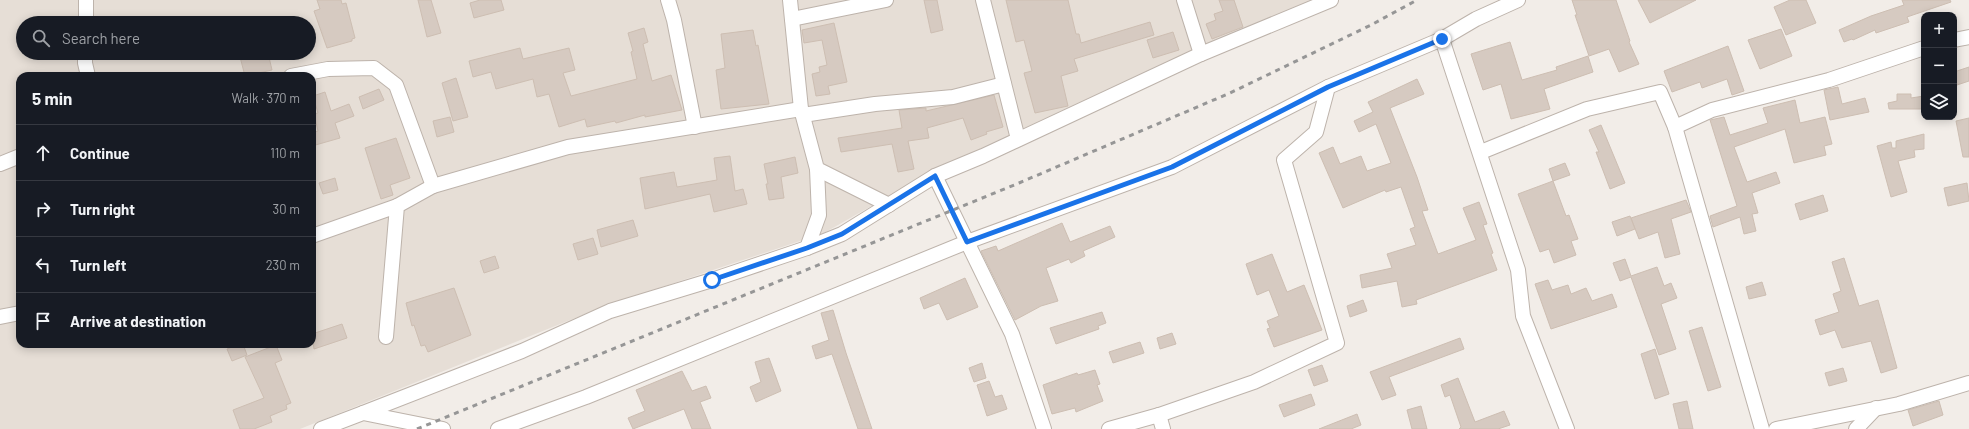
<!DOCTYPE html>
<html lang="en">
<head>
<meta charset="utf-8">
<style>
  :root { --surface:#171b24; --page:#242831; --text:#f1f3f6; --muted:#9ea1a6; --line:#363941 }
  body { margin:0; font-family:Barlow,sans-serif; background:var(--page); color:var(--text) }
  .controls { position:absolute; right:12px; top:12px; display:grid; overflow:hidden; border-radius:8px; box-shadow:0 2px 10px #0003 }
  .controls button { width:36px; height:36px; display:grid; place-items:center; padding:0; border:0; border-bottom:1px solid var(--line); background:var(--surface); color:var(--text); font:20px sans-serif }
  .stop { position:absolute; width:12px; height:12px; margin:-9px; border:3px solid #1a73e8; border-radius:50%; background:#fff }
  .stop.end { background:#1a73e8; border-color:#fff; box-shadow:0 1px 4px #0008 }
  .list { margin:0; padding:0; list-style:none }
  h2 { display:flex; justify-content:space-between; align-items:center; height:52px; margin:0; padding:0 16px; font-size:17px }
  h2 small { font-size:13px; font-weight:400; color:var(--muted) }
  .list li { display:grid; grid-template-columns:26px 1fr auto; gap:12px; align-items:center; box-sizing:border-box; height:56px; padding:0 16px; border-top:1px solid var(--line) }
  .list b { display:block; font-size:15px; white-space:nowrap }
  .list em { font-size:13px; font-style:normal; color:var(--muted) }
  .icon { flex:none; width:22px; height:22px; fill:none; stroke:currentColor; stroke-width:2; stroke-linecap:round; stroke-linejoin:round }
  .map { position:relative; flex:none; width:1969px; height:429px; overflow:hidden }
  .search { position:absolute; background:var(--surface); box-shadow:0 2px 10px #0003; left:16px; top:16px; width:300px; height:44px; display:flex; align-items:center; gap:10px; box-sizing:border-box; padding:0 14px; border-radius:22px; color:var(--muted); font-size:15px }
  .panel { position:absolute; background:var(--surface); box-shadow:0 2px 10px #0003; left:16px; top:72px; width:300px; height:276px; border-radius:12px }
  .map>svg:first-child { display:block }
  .residential { fill:#e6ded6; fill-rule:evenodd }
  .building { fill:#d6cac1; stroke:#cdbeb2 }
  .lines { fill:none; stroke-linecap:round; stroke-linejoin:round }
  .street-casing { stroke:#bdb3ab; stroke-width:16 }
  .street { stroke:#fff; stroke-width:14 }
  .rail { stroke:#969696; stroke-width:3; stroke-dasharray:5 5; stroke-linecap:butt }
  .route { stroke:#1a73e8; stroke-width:5 }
</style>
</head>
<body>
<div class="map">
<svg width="1969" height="429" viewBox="0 0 1969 429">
  <rect width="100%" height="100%" fill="#f2ede8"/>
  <path class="residential" d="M0,0H1328L1082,103L933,171L824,233L605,306L300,429H0ZM23,23H309V53H23ZM20,76H312V344H20Z"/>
  <g class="building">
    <path d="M317,0H341L342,4L346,3L355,38L352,39V41L327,48L314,11L320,9Z"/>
    <path d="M418,0H431L441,33L427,37Z"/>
    <path d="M480,0H501L504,10L474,18L470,3Z"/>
    <path d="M924,0H937L943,30L931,33Z"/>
    <path d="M1006,0H1068L1076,34H1079L1081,43L1150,22L1154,35L1074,59L1078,71L1061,76L1068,106L1035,113L1024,73L1032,71L1024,40L1016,42Z"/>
    <path d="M1219,0H1234L1243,27L1212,39L1206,24L1216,20L1214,14L1223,11Z"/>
    <path d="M1572,0H1616L1630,41L1629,42L1639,64L1619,72L1609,49L1589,56L1575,15H1577Z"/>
    <path d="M1638,0H1696L1650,23Z"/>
    <path d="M1790,0H1806L1816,23L1786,35L1774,7Z"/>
    <path d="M1902,0H1950L1951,2L1907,17L1909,22L1876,33L1875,30L1853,40L1852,39L1844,42L1839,30L1871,16L1904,5Z"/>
    <path d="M834,23L847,82L828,86L830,94L816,96L812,74L820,72L819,67L827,65L822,40L804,43L802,30Z"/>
    <path d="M644,28L648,42L643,44L652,81L671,75L682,110L645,117V115L616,123L615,121L587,127L585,119L559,127L549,94L537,97L533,79L496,89L491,72L473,77L469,61L520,48L523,59L569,48L575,70L563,73L571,96L637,79L631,52L633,51L628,33Z"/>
    <path d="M1781,29L1792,56L1760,69L1748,40Z"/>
    <path d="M753,30L756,46L758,45L769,104L721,109L716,70L725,68L721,34Z"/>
    <path d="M1173,32L1179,50L1153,58L1147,40Z"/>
    <path d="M1510,42L1522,80L1557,70L1556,67L1588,56L1593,72L1544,89L1550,109L1511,119L1501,84L1483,90L1471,54Z"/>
    <path d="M1728,46L1744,91L1732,95L1727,79L1702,88L1700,82L1672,92L1664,71Z"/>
    <path d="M239,53H268L272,70L245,76Z"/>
    <path d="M1969,67V81L1954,86V72Z"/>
    <path d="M456,78L468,117L453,121L442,83Z"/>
    <path d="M1417,79L1424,94L1390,108L1417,177L1428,210L1422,211L1438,254L1476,240L1463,208L1479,202L1487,224L1483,225L1493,253L1491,254L1497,270L1416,300L1417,304L1402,307L1397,281L1362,288L1360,275L1392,268L1387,254L1416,245L1410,229L1415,227L1401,187L1386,192L1385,190L1343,208L1319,153L1333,147L1340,164L1361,156L1367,171L1391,163L1376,124L1359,132L1354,121L1373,112L1368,102Z"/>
    <path d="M1838,87L1842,104L1865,98L1869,112L1830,120L1824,90Z"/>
    <path d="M379,89L384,100L363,109L359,97Z"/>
    <path d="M325,92L331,111L349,104L354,116L335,123L340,138L312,146V133L318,131L314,114L318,113L313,96Z"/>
    <path d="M1897,94H1911V98L1924,96V109H1889L1888,103L1897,101Z"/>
    <path d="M994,95L1003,127L986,132L987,134L971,140L963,118L927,128L929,138L908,141L914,169L898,172L892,144L841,152L838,138L902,128L899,110L926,108V111Z"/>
    <path d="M1795,100L1800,123L1825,117L1832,144L1824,146L1826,155L1794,163L1785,129L1734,147L1747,182L1776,172L1780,183L1752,193L1758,213L1752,214L1756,231L1744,234L1740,217L1713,227L1710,216L1737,206L1710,120L1724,117L1730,135L1768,123L1763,108Z"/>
    <path d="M450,117L454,132L437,137L433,121Z"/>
    <path d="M1969,118V157H1963L1956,121Z"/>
    <path d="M1601,125L1625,183L1610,189L1596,152H1599L1589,130Z"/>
    <path d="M1924,134V149L1914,150L1915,157L1898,161L1907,192L1891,197L1877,146L1891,142L1892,148H1896V141Z"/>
    <path d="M396,138L410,178L390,185L393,195L381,199L365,148Z"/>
    <path d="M730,156L735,191L743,189L747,204L714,212L710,194L645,209L640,178L674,172L677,187L717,180L714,158Z"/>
    <path d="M795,157L798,173L781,177L784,198L769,200L766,184H768L764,164Z"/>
    <path d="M1565,163L1570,175L1553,181L1566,216L1569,215L1578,239L1571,241L1576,255L1554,263L1549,249L1540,252L1518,194L1553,181L1549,169Z"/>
    <path d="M335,178L338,190L323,194L319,183Z"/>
    <path d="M1967,183L1969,201L1948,206L1944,188Z"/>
    <path d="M1823,195L1828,211L1800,220L1795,204Z"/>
    <path d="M1686,200L1691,212L1671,219L1680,254L1665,258L1658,232L1639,239L1631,218Z"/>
    <path d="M1630,216L1635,229L1617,236L1612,222Z"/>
    <path d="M633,220L638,236L601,247L597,230Z"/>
    <path d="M1062,223L1070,242L1110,226L1115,237L1083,251L1085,256L1071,263L1069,259L1046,268L1058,301L1041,306L1015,320L981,251L996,246L998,251Z"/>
    <path d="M593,238L598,254L578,260L573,244Z"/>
    <path d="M1272,254L1287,292L1304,285L1322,330L1274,347L1267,329L1270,328L1267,321L1279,316L1269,290L1257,295L1246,264Z"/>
    <path d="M495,256L499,268L484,273L480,261Z"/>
    <path d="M1844,258L1859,306L1878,300L1897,368L1881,373L1871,341L1842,348L1835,330L1820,335L1815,320L1839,312L1833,294L1841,291L1832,262Z"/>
    <path d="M1625,259L1631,276L1657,267L1664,286L1671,283L1677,298L1661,304L1676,349L1659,355L1631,277L1620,281L1613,263Z"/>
    <path d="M965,278L978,307L947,320L939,303L924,309L920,298Z"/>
    <path d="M1548,280L1552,290L1568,285L1571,294L1586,288L1592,301L1612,294L1617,307L1551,329L1535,284Z"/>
    <path d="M1762,282L1766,295L1749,299L1746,287Z"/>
    <path d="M454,288L471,335L428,352L425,345L421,346L414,325L412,326L406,303Z"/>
    <path d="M1363,300L1367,311L1350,317L1347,306Z"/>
    <path d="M833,310L846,353L872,429H858L832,354L816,359L812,346L829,340L821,313Z"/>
    <path d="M1102,312L1106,323L1098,326L1099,329L1056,344L1050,328Z"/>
    <path d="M342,324L347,338L314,349L312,334Z"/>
    <path d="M1702,327L1721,387L1708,391L1689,331Z"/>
    <path d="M1172,333L1176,344L1160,349L1157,338Z"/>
    <path d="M1460,338L1464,349L1389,377L1396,395L1382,400L1370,372Z"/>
    <path d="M1140,342L1144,353L1113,363L1109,352Z"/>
    <path d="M239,344H243L247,355L232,361L227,349Z"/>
    <path d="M276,345L282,360L275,363L291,403L286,405L287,409L270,416L272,422L254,429H240L233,410L264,398L245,357Z"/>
    <path d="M1655,349L1669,394L1655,399L1641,354Z"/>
    <path d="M769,358L781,391L756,402L750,387L761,382L755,362Z"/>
    <path d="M982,363L986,378L974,382L969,368Z"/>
    <path d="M1322,365L1328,381L1314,386L1308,370Z"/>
    <path d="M1843,368L1847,381L1829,386L1825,373Z"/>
    <path d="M1095,370L1100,384L1097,385L1103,401L1076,412L1075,408L1052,414L1043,385L1077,373L1078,375Z"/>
    <path d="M682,371L692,391L706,386L711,398L700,402L711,429H692L684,409L633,429L628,418L645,411L636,390Z"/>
    <path d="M1458,378L1475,422L1504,411L1510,425L1498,429H1459L1461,427L1450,395L1445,397L1441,385Z"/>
    <path d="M989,381L995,397L1002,395L1007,409L987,416L977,385Z"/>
    <path d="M1311,394L1315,405L1284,417L1279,405Z"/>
    <path d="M1687,401L1693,429H1679L1673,404Z"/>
    <path d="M1939,401L1943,415L1913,426L1908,410Z"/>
    <path d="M1421,406L1427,429H1412L1407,410Z"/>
    <path d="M1357,414L1361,425L1351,429H1319Z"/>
  </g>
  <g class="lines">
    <g class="street-casing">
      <g id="street">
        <path d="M668,0L674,20L695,127"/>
        <path d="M790,0L801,109L817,169L889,205"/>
        <path d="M983,0L1018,139"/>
        <path d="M1184,0L1201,54"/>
        <path d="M792,19L886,0"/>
        <path d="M86,23V0"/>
        <path d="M1442,39L1518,270L1523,316L1567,429"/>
        <path d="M1954,40L1969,37"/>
        <path d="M85,53V63L88,76"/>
        <path d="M291,76L328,69L374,68L396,85L433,186L568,147L801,109"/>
        <path d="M803,115L875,104L953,97L1004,84"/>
        <path d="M1675,127L1762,429"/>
        <path d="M1481,152L1587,109L1660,92L1675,127L1712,110L1829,80L1924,48"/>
        <path d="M0,164L20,156"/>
        <path d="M935,176L1012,334L1044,429"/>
        <path d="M312,236L397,206"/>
        <path d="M807,248L819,215L817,169"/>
        <path d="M0,317L20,313"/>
        <path d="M386,337L397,206L433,186"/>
        <path d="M363,413L522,351L610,311L712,280L807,248L842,234L935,176L983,156L1201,54L1331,0"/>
        <path d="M1159,415L1163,429"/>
        <path d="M321,429L363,413L443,429"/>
        <path d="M498,429L586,397L967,242L1172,167L1328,87"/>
        <path d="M1109,429L1159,415L1254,382L1337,343L1284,160L1316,132L1328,87L1442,39L1476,19L1518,0"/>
        <path d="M1776,429L1899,404L1969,383"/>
        <path d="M1856,429L1876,408"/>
      </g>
    </g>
    <use href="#street" class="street"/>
    <path class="rail" d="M417,429L1019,183L1230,93L1371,25L1417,0"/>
  </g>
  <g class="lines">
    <path class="route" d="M712,280L807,248L842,234L935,176L967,242L1172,167L1328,87L1442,39"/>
  </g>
</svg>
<div class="controls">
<button>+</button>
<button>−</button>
<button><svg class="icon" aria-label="layers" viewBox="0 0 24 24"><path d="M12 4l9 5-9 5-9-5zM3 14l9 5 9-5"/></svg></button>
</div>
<div class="stop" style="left:712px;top:280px"></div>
<div class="stop end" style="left:1442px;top:39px"></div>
<div class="search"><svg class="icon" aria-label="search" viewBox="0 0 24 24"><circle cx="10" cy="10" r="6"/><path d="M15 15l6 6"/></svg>Search here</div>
<section class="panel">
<h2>5 min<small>Walk · 370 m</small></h2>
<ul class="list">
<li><svg class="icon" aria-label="ahead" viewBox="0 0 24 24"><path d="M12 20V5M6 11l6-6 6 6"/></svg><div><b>Continue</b></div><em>110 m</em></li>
<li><svg class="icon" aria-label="right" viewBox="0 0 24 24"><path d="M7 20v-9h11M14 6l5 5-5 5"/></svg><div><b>Turn right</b></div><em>30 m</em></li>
<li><svg class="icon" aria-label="left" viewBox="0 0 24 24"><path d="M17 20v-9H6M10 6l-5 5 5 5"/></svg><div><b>Turn left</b></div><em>230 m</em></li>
<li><svg class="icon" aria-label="arrive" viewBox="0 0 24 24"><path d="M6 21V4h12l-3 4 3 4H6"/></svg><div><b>Arrive at destination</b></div></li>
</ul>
</section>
</div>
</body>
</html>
